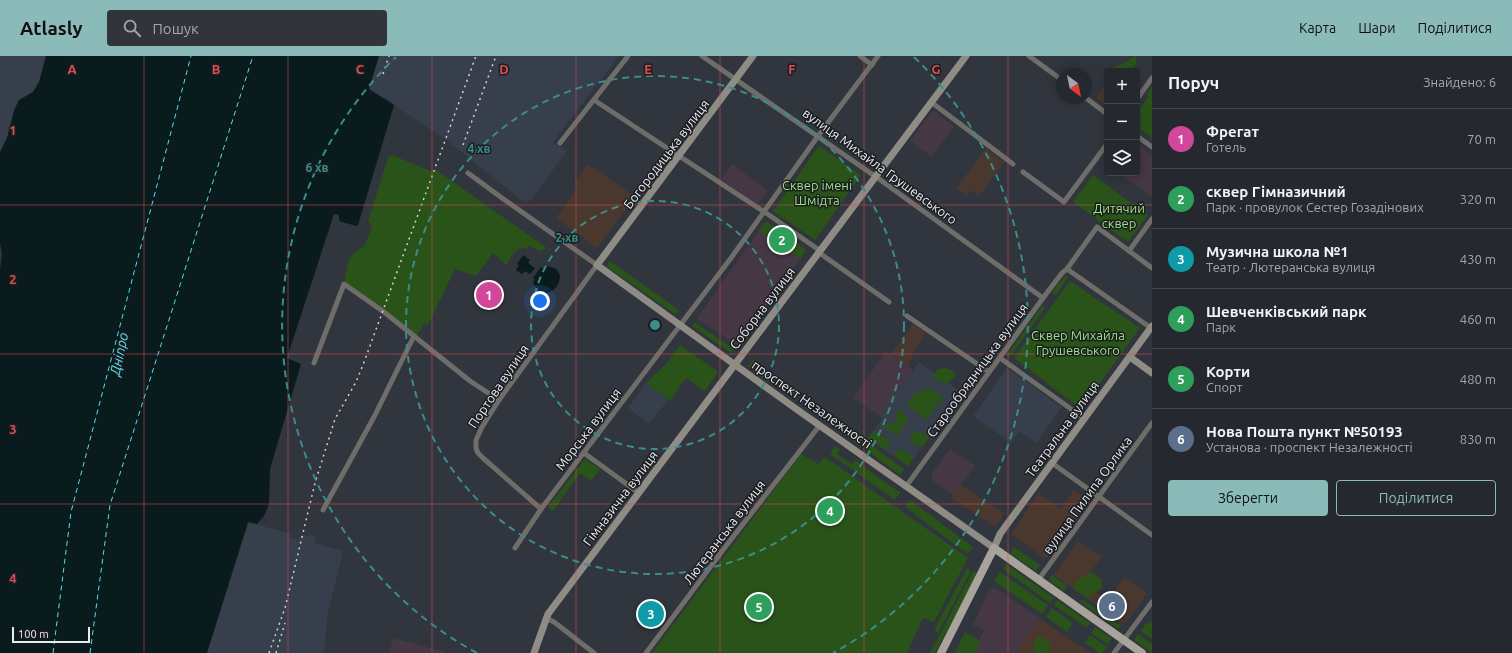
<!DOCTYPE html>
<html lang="uk">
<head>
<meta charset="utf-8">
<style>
  :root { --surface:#25282e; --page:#31343a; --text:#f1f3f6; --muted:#a3a6aa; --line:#42444a; --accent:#8bbbb9 }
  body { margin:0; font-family:Ubuntu,sans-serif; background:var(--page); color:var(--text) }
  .controls { position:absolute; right:12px; top:12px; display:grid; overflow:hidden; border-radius:4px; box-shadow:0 2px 10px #0003 }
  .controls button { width:36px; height:36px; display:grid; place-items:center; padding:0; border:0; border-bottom:1px solid var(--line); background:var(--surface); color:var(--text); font:20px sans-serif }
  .compass { position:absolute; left:1056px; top:12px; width:36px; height:36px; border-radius:50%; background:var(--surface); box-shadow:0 2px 10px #0003; rotate:147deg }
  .scale { position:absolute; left:12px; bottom:10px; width:78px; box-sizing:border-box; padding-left:4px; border:2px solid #e8ebf0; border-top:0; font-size:11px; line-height:14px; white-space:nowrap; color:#e8ebf0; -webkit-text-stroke:3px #1b1d20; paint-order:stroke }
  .you { position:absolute; left:540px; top:245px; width:14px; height:14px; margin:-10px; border:3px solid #fff; border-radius:50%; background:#1a73e8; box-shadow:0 0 0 6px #1a73e833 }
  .badge { display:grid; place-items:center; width:26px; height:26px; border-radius:50%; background:var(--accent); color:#fff; font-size:13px; font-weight:700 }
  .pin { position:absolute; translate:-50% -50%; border:2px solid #fff; box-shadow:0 1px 4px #0006 }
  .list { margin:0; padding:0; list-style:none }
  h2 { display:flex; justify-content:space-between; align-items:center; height:52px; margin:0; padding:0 16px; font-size:17px }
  h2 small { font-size:13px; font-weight:400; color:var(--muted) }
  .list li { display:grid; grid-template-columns:26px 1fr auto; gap:12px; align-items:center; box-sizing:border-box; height:60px; padding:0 16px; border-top:1px solid var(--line) }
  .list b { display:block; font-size:15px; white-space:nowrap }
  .list p { margin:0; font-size:13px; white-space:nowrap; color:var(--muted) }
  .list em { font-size:13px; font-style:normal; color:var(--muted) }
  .actions { display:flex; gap:8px; padding:12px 16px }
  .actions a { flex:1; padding:9px 0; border:1px solid var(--accent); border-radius:4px; text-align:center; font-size:14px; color:var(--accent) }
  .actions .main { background:var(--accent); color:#111 }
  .icon { flex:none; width:22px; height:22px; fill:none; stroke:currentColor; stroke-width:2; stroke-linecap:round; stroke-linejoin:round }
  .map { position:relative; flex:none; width:1152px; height:597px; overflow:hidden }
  header { display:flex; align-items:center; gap:24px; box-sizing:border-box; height:56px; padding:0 20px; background:var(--accent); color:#111 }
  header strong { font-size:19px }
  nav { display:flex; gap:22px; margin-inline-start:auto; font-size:14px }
  .search { width:280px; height:36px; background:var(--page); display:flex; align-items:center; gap:10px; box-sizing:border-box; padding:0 14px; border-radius:4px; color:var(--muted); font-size:15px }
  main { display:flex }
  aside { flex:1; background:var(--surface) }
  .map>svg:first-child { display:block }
  .commercial { fill:#4a382f }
  .built { fill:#363f4b }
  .education { fill:#463744 }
  .green { fill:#2a531a }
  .water { fill:#0a1b1d }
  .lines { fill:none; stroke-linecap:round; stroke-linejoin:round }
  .ferry { stroke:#55dfec; stroke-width:1; stroke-dasharray:5 4; stroke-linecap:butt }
  .street { stroke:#6f6d69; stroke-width:5 }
  .secondary { stroke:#8f8c86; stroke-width:7 }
  .primary { stroke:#a8a49c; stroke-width:8 }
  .rail { stroke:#cfd2d7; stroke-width:1.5; stroke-dasharray:2 4; stroke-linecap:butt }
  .grid { fill:none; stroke:#da4f50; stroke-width:1; stroke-opacity:0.55 }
  .ring { fill:none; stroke:#3a8d88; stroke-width:2; stroke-dasharray:7 5 }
  .labels { text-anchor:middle; stroke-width:3; stroke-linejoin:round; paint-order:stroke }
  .street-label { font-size:13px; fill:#e8ebf0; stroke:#1b1d20 }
  .park-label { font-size:13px; fill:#9be381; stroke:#1b1d20 }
  .water-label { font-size:14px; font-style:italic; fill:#55dfec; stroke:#1b1d20 }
  .grid-label { font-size:13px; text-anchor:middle; font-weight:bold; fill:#da4f50; stroke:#1b1d20; stroke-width:3; stroke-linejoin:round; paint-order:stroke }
  .centre { fill:#3a8d88; stroke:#1b1d20; stroke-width:2 }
  .ring-label { font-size:12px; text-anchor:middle; font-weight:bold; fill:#3a8d88; stroke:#1b1d20; stroke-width:3; stroke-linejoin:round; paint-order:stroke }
</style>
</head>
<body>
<header>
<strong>Atlasly</strong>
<div class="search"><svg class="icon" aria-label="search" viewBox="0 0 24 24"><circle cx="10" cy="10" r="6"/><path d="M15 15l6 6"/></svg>Пошук</div>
<nav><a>Карта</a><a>Шари</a><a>Поділитися</a></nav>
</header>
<main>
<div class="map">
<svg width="1152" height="597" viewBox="0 0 1152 597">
  <rect width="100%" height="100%" fill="#31353d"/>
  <g class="commercial">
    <path d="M1107,31V50L1096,42L1103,33L1105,34Z"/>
    <path d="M986,93L1004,106L979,140L971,134L967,140L956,132Z"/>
    <path d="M588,108L635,141L597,192L556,162L578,132L574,127Z"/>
    <path d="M913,268L926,277L912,297L913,302L907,310L891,298Z"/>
    <path d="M961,429L1004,458L995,471L951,442Z"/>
    <path d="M1074,434L1087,443L1088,446L1045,503L1011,478L1039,437L1060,453Z"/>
    <path d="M1078,485L1102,501L1090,516L1102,523L1094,535L1108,544L1124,521L1147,537L1127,566L1121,567L1054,519Z"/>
    <path d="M1039,562L1091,597H1015Z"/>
  </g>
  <g class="built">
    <path d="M0,0H46L39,26L33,36L19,44L14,55L7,82L0,96Z"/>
    <path d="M379,0H619L553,86L567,95L531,144L524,146L446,84L395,50L393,47L370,34L369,31Z"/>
    <path d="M919,306L958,334L946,350L949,352L908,410L868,382L882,363L880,360Z"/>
    <path d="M1007,312L1062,351L1036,387L1019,375L1011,387L973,360Z"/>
    <path d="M646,327L668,344L649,368L628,352Z"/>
    <path d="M249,466L291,478L290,482L298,484L301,479L310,481V479L316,480L314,487L343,495L328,557L324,597H207Z"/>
  </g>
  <g class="education">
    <path d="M933,54L954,70L932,101L910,85Z"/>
    <path d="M1137,88L1152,99V141L1119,117H1137Z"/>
    <path d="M732,108L768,134L757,149L721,124Z"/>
    <path d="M766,165L806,194L738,290L697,262Z"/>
    <path d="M886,295L913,314L880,360L853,342Z"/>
    <path d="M950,393L975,410L954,439L933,425L931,421L932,417Z"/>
    <path d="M993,532L997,533L1039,562L1015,597H955L965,576L979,584L984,575L973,569L989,535Z"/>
    <path d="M393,582L449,597H389Z"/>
  </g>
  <g class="green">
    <path d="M1135,0H1136C1139,18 1123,15 1111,15L1117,9H1121Z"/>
    <path d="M1152,31V82L1137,71V57L1149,40L1147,38Z"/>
    <path d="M819,90L861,119L815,184L773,155Z"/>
    <path d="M392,99L433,116L435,113L547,192L540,195L529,190L528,192C513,191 514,199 506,209L493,197L476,220L455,213L428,269L424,268L416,281L344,228L349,202L365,189L372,170L368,165L388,102Z"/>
    <path d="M1093,119L1148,159L1128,186L1073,146Z"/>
    <path d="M766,165L806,194L800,203L759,174Z"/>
    <path d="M610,205L679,254L676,259L606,210Z"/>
    <path d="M1066,219L1068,221L1056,239L1052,236Z"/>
    <path d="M1070,225L1140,272L1081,353L1014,302Z"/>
    <path d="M1042,250L1045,252L1010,301L1007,299Z"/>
    <path d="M694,266L734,293L731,297L692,270Z"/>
    <path d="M680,289L718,316L705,335L686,322L670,345L646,327L666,308Z"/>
    <path d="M753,304L774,320L770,326L748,310Z"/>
    <path d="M945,312L954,315L955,320L947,328L934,323V318L938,313Z"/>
    <path d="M781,324L796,335L792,342L776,330Z"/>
    <path d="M927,332L931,333L942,340L943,346L942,347L939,346L927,364L908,350L907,347L919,334L924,336Z"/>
    <path d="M902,353L904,355L903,358L909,362L897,380L884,371C887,366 890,367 895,368L897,364L895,362L897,356Z"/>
    <path d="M840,368L863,384L859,389L837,373Z"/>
    <path d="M874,374L891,386L885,394L868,382Z"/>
    <path d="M915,375L926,378L929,382L923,391L912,388L910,384L912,377Z"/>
    <path d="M867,386L904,413L900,419L863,392Z"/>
    <path d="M835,390L840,394L837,398L852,408L855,404L900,437L895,444L830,398Z"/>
    <path d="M900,392L914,402L908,410L894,400Z"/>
    <path d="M801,398L818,408L825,401L968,502L934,566L923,562L907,597H652Z"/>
    <path d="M585,403L600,413L591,425L580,417L553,455L548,451Z"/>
    <path d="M910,444L973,491L968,498L905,451Z"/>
    <path d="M1014,491L1040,509L1036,515L1010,497Z"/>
    <path d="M1006,508L1054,542L1050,547L1003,513Z"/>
    <path d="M967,512L971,515L938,577L934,574Z"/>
    <path d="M973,515L978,517L935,597H930Z"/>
    <path d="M1000,516L1048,549L1042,558L994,525Z"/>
    <path d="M1093,517L1101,524L1102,531L1099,535H1094L1088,543L1073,532C1078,522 1082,519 1093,517Z"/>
    <path d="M1052,519L1067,530L1064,535L1049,524Z"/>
    <path d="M1082,543L1121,570L1118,573L1080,546Z"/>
    <path d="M1057,544L1090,567L1087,572L1054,549Z"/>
    <path d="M1052,552L1073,567L1067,576L1046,561Z"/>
    <path d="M1150,565L1152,567V583L1140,575L1146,568H1147Z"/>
    <path d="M1095,571L1112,583L1108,588L1091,577Z"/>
    <path d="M965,576L979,584L980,588L975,597H955Z"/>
    <path d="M1138,578L1152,588V597L1134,584Z"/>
    <path d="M1090,579L1107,591L1102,597H1100L1085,587Z"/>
    <path d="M1040,580L1047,584L1052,590L1048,597H1035L1034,590L1037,581Z"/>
  </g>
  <g class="water">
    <path d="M46,0H379L369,33L394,49L358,169L356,170L339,165V159L334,158L287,302L301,308L270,413L269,448L264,460L257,468L248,466L207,597H0V214L2,197L0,188V96L7,82L14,55L17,48L19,44L33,36L39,26Z"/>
    <path d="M523,199L530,204L528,207L535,212L530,218L525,215L522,218L516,214L519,209L517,208Z"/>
    <path d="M545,210C579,211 546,258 533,226L535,223L533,222L541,211L543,213Z"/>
  </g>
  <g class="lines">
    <g class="ferry">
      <path d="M53,597L71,456L191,0"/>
      <path d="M90,597L110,449L253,0"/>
    </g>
    <g class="street">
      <path d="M702,0L879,123L1043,242"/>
      <path d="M860,0L872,9"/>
      <path d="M1029,0L1062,24"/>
      <path d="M1086,42L1107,58"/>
      <path d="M1137,43L1152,22"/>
      <path d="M594,44L769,159L819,194"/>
      <path d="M931,46L1013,108"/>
      <path d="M1137,80L1152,91"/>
      <path d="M560,87L628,0"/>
      <path d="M1023,116L1064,146L1107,88"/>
      <path d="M468,117L502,142L597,209L499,344L482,371L476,384V392L478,397L483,402L541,453"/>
      <path d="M1129,195L1152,163"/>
      <path d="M818,196L889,246"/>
      <path d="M1067,213L1151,272"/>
      <path d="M907,260L989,316"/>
      <path d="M1000,302L1085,363"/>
      <path d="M314,307L344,228L384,256L470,325L499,344"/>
      <path d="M584,397L639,437"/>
      <path d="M1052,407L1152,479"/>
      <path d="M907,429L1043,242L1062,217L1067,213L1097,171L1152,212"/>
      <path d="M323,454L374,361L414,280"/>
      <path d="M515,492L541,453L731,202L818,80L878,0"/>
      <path d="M1039,523L1152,367"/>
      <path d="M546,562L554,566L594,597"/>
      <path d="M646,597L726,490L820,369"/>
      <path d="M1114,597L1152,546"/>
    </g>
    <g class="secondary">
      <path d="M753,0L597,209L799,355L994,492L1000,478L1152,270"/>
      <path d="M1130,301L1152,317"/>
      <path d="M534,597L548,558L966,0"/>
    </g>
    <path class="primary" d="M941,597L994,492L1142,597"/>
    <g class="rail">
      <path d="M383,18L389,0"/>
      <path d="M463,89L496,0"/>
      <path d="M269,597L285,552L315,427L331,376L335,363L356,326L363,309L476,0"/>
      <path d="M276,597L285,567"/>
    </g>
  </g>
  <path class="grid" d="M144,0V597M288,0V597M432,0V597M576,0V597M720,0V597M864,0V597M1008,0V597M0,149H1152M0,298H1152M0,448H1152"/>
  <g class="ring">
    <circle cx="655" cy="269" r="124"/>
    <circle cx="655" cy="269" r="249"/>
    <path d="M477 597A373 373 0 0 1 396 1M914 1A373 373 0 0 1 833 597"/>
  </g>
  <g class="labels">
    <g class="street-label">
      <text transform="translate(666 98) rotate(-53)" y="5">Богородицька вулиця</text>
      <text transform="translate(880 110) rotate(36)" y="5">вулиця Михайла Грушевського</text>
      <text transform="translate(762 252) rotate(-53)" y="5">Соборна вулиця</text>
      <text transform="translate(977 314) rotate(-54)" y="5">Старообрядницька вулиця</text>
      <text transform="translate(498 330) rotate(-56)" y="5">Портова вулиця</text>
      <text transform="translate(812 348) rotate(35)" y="5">проспект Незалежності</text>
      <text transform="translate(588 373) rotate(-53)" y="5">Морська вулиця</text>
      <text transform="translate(1062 373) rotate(-54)" y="5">Театральна вулиця</text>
      <text transform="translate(1087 439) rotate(-54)" y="5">вулиця Пилипа Орлика</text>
      <text transform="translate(620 442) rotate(-53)" y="5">Гімназична вулиця</text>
      <text transform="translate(724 476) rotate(-53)" y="5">Лютеранська вулиця</text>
    </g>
    <g class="park-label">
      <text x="817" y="134">Сквер імені<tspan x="817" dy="15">Шмідта</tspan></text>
      <text x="1119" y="157">Дитячий<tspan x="1119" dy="15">сквер</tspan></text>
      <text x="1078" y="284">Сквер Михайла<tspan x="1078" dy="15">Грушевського</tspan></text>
    </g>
    <g class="water-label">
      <text transform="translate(119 298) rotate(-78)" y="5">Дніпро</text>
    </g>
  </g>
  <g class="grid-label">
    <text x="72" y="18">A</text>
    <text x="216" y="18">B</text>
    <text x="360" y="18">C</text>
    <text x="504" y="18">D</text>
    <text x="648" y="18">E</text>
    <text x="792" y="18">F</text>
    <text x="936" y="18">G</text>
    <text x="13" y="79">1</text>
    <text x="13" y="228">2</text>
    <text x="13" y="378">3</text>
    <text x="13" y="527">4</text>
  </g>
  <circle cx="655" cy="269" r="6" class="centre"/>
  <g class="ring-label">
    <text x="479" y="97">4 хв</text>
    <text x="317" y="116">6 хв</text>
    <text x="567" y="186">2 хв</text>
  </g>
</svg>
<div class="controls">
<button>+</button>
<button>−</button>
<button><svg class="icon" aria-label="layers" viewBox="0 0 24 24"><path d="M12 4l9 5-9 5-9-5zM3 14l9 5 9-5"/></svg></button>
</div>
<svg class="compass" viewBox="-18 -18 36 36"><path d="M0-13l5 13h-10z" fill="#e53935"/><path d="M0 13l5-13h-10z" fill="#a3a6aa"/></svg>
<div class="scale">100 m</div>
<div class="you"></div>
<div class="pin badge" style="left:489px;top:239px;background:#d1479c">1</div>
<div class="pin badge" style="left:782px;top:184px;background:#2e9e5b">2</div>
<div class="pin badge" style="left:651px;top:558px;background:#0f9aa8">3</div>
<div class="pin badge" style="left:830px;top:455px;background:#2e9e5b">4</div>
<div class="pin badge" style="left:759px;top:551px;background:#2e9e5b">5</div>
<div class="pin badge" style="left:1112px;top:550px;background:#5c6f8a">6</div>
</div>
<aside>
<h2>Поруч<small>Знайдено: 6</small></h2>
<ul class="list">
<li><span class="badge" style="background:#d1479c">1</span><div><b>Фрегат</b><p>Готель</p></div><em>70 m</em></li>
<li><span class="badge" style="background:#2e9e5b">2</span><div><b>сквер Гімназичний</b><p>Парк · провулок Сестер Гозадінових</p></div><em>320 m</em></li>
<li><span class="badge" style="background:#0f9aa8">3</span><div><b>Музична школа №1</b><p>Театр · Лютеранська вулиця</p></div><em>430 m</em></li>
<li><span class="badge" style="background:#2e9e5b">4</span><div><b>Шевченківський парк</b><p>Парк</p></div><em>460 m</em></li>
<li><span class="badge" style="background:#2e9e5b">5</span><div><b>Корти</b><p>Спорт</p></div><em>480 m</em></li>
<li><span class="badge" style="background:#5c6f8a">6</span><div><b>Нова Пошта пункт №50193</b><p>Установа · проспект Незалежності</p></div><em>830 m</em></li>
</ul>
<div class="actions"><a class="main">Зберегти</a><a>Поділитися</a></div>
</aside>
</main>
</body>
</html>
